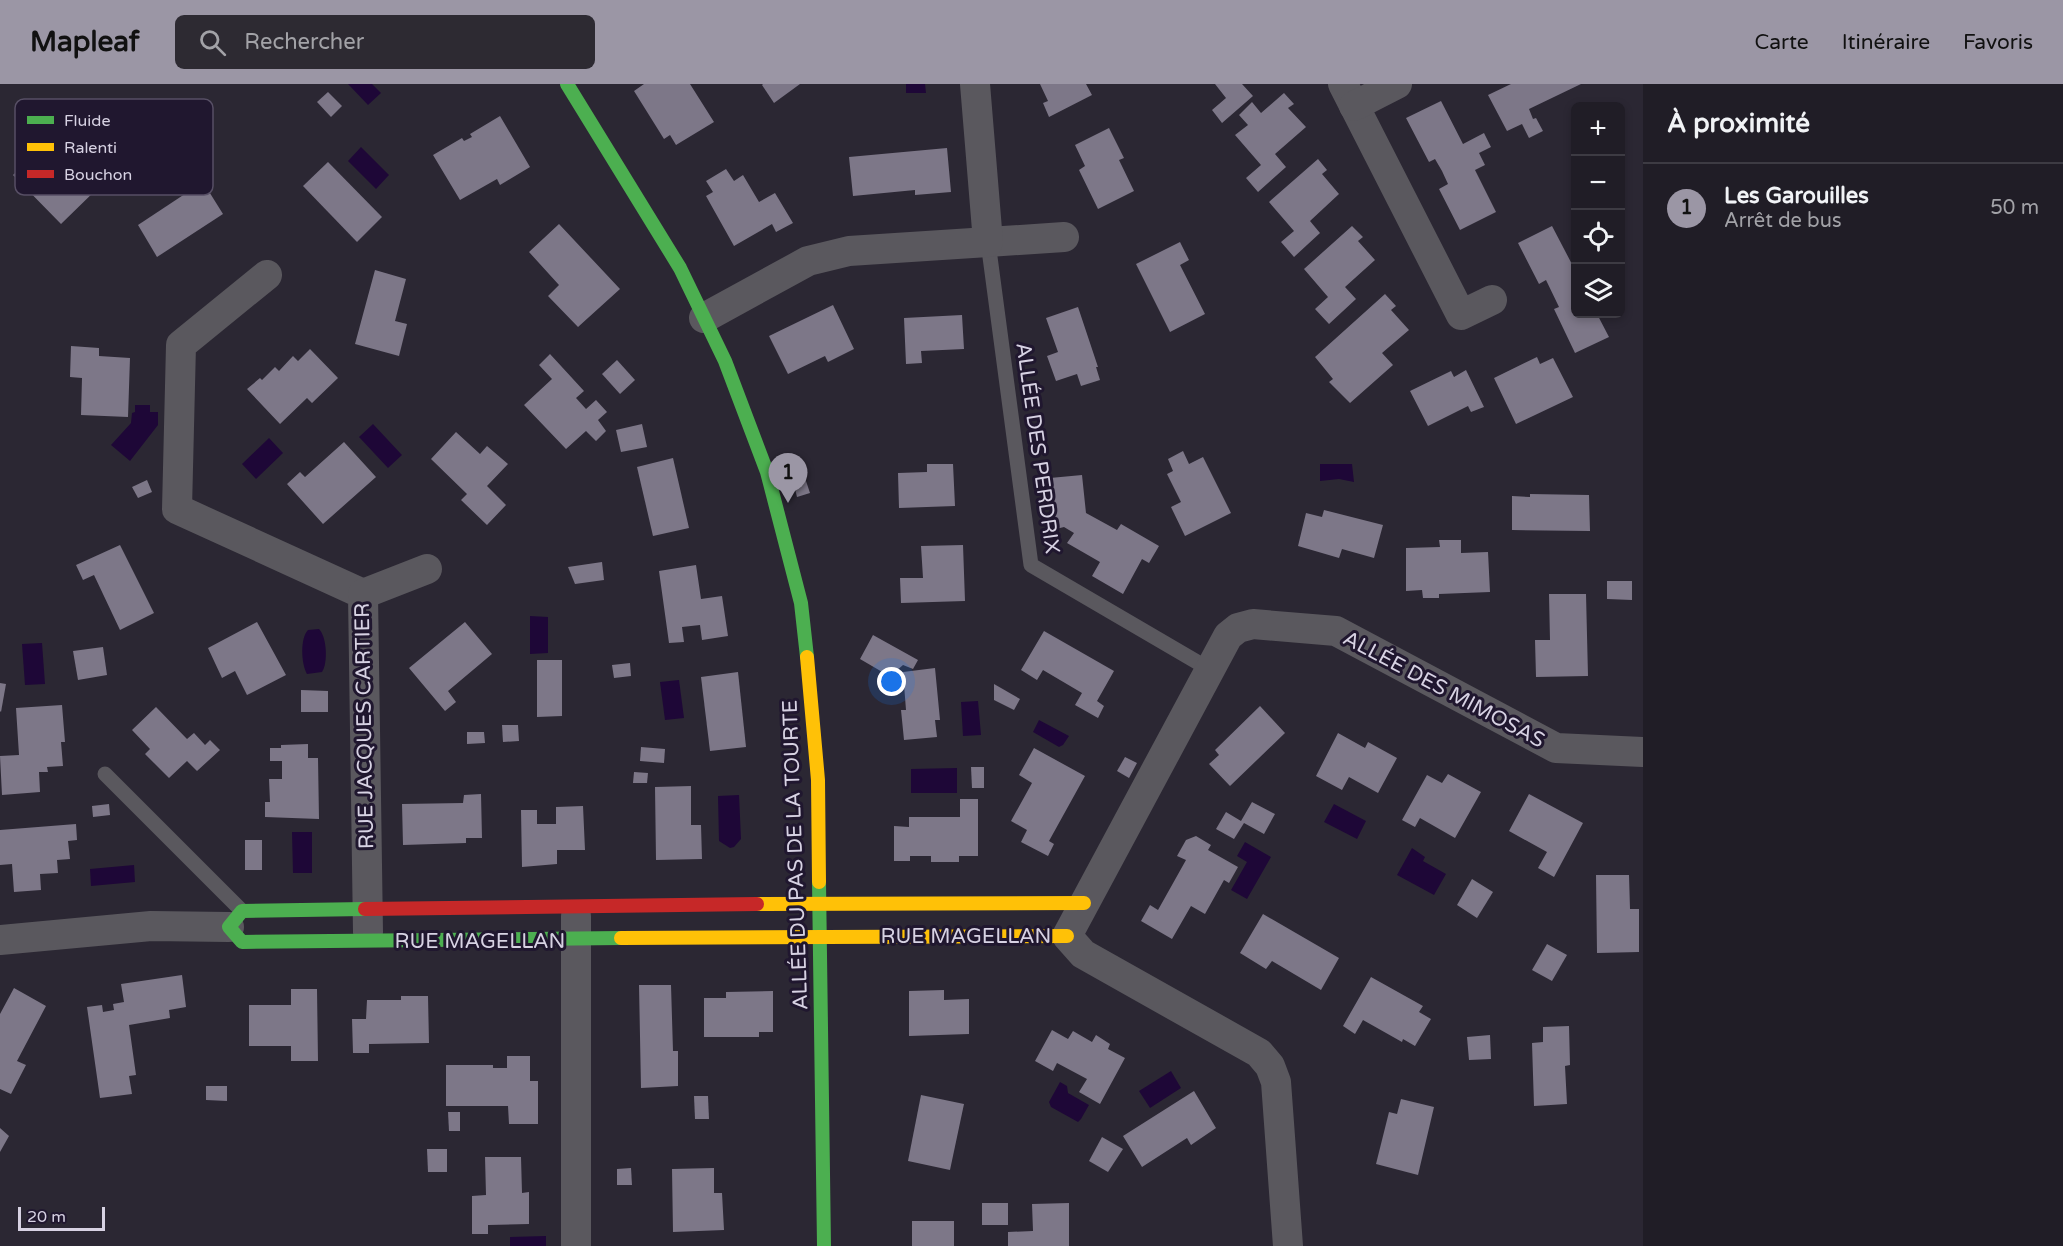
<!DOCTYPE html>
<html lang="fr">
<head>
<meta charset="utf-8">
<style>
  :root { --surface:#201d26; --page:#2d2a32; --text:#f1f3f6; --muted:#a2a2a7; --line:#3d3b43; --accent:#9b96a5 }
  body { margin:0; font-family:"Varela Round",sans-serif; background:var(--page); color:var(--text) }
  .controls { position:absolute; right:18px; top:18px; display:grid; overflow:hidden; border-radius:9px; box-shadow:0 3px 9px #0003 }
  .controls button { width:54px; height:54px; display:grid; place-items:center; padding:0; border:0; border-bottom:2px solid var(--line); background:var(--surface); color:var(--text); font:30px sans-serif }
  .scale { position:absolute; left:18px; bottom:15px; width:87px; box-sizing:border-box; padding-left:6px; border:3px solid #d7d2e3; border-top:0; font-size:16px; line-height:21px; white-space:nowrap; color:#d7d2e3; -webkit-text-stroke:4px #20172f; paint-order:stroke }
  .you { position:absolute; left:892px; top:598px; width:21px; height:21px; margin:-15px; border:4px solid #fff; border-radius:50%; background:#1a73e8; box-shadow:0 0 0 9px #1a73e833 }
  .badge { display:grid; place-items:center; width:39px; height:39px; border-radius:50%; background:var(--accent); color:#111; font-size:20px; font-weight:700 }
  .pin { position:absolute; translate:-50% -50px; filter:drop-shadow(0 2px 3px #0008) }
  .pin::after { content:''; position:absolute; top:32px; width:21px; height:18px; background:inherit; clip-path:polygon(0 0,100% 0,50% 100%) }
  .list { margin:0; padding:0; list-style:none }
  h2 { display:flex; justify-content:space-between; align-items:center; height:78px; margin:0; padding:0 24px; font-size:26px }
  h2 small { font-size:20px; font-weight:400; color:var(--muted) }
  .list li { display:grid; grid-template-columns:39px 1fr auto; gap:18px; align-items:center; box-sizing:border-box; height:90px; padding:0 24px; border-top:2px solid var(--line) }
  .list b { display:block; font-size:22px; white-space:nowrap }
  .list p { margin:0; font-size:20px; white-space:nowrap; color:var(--muted) }
  .list em { font-size:20px; font-style:normal; color:var(--muted) }
  .icon { flex:none; width:33px; height:33px; fill:none; stroke:currentColor; stroke-width:2; stroke-linecap:round; stroke-linejoin:round }
  .map { position:relative; flex:none; width:1643px; height:1162px; overflow:hidden }
  header { display:flex; align-items:center; gap:36px; box-sizing:border-box; height:84px; padding:0 30px; background:var(--accent); color:#111 }
  header strong { font-size:28px }
  nav { display:flex; gap:33px; margin-inline-start:auto; font-size:21px }
  .search { width:420px; height:54px; background:var(--page); display:flex; align-items:center; gap:15px; box-sizing:border-box; padding:0 21px; border-radius:9px; color:var(--muted); font-size:22px }
  main { display:flex }
  aside { flex:1; background:var(--surface) }
  .map>svg:first-child { display:block }
  .water { fill:#1e0737 }
  .building { fill:#7d7788 }
  .lines { fill:none; stroke-linecap:round; stroke-linejoin:round }
  .lane { stroke:#5a585e; stroke-width:15 }
  .street { stroke:#5a585e; stroke-width:30 }
  .fast { stroke:#4caf50; stroke-width:14 }
  .slow { stroke:#ffc107; stroke-width:14 }
  .jam { stroke:#c62828; stroke-width:14 }
  .labels { text-anchor:middle; stroke-width:6; stroke-linejoin:round; paint-order:stroke }
  .street-label { font-size:21px; fill:#d7d2e3; stroke:#20172f }
  .key { fill:#20172f; stroke:#574f65; stroke-width:1.5 }
  .key-label { font-size:16px; fill:#d7d2e3 }
</style>
</head>
<body>
<header>
<strong>Mapleaf</strong>
<div class="search"><svg class="icon" aria-label="search" viewBox="0 0 24 24"><circle cx="10" cy="10" r="6"/><path d="M15 15l6 6"/></svg>Rechercher</div>
<nav><a>Carte</a><a>Itinéraire</a><a>Favoris</a></nav>
</header>
<main>
<div class="map">
<svg width="1643" height="1162" viewBox="0 0 1643 1162">
  <rect width="100%" height="100%" fill="#2b2733"/>
  <g class="water">
    <path d="M348,0H372L381,9L368,21Z"/>
    <path d="M906,0H925L926,9H906Z"/>
    <path d="M361,63L389,91L376,105L348,77Z"/>
    <path d="M135,321H150V328H158V341L130,377L111,361L131,339L132,329L135,328Z"/>
    <path d="M373,340L402,371L388,384L359,353Z"/>
    <path d="M269,354L283,369L256,395L242,380Z"/>
    <path d="M1320,380H1352L1354,398L1339,395L1320,397Z"/>
    <path d="M530,532L548,533V569L530,570Z"/>
    <path d="M319,545C327,553 328,579 322,588L307,590C301,580 300,554 308,546Z"/>
    <path d="M42,559L45,600L25,601L22,560Z"/>
    <path d="M679,596L684,634L665,636L660,598Z"/>
    <path d="M978,617L981,651L963,652L961,618Z"/>
    <path d="M1039,636L1069,652L1063,661L1059,663L1033,648Z"/>
    <path d="M957,684V709H911V685Z"/>
    <path d="M739,711L741,755L734,763L730,764L719,757L718,712Z"/>
    <path d="M1334,720L1366,737L1357,755L1324,738Z"/>
    <path d="M292,748H312V789H293Z"/>
    <path d="M1245,758L1271,773L1247,815L1231,806L1247,778L1237,772Z"/>
    <path d="M1412,764L1425,773L1423,777L1446,790L1434,811L1397,791Z"/>
    <path d="M134,781L135,798L91,802L90,785Z"/>
    <path d="M1171,987L1181,1004L1150,1024L1139,1007Z"/>
    <path d="M1060,998L1067,1002L1068,1009L1089,1021L1081,1035L1078,1038L1051,1023L1049,1018Z"/>
    <path d="M546,1152V1162H510V1153Z"/>
  </g>
  <g class="building">
    <path d="M644,0H690L714,38L676,61L670,51L664,55L634,7Z"/>
    <path d="M763,0H800L774,19L762,1Z"/>
    <path d="M1040,0H1086L1092,11L1049,33L1043,19L1048,17Z"/>
    <path d="M1215,0H1242L1253,12L1222,39L1212,26L1226,14Z"/>
    <path d="M1511,0H1581L1529,25L1533,35L1536,34L1543,47L1529,54L1522,40L1507,47L1488,11Z"/>
    <path d="M328,8L342,22L331,33L317,18Z"/>
    <path d="M1284,9L1294,20L1288,24L1306,43L1275,70L1286,83L1258,108L1246,94L1261,81L1235,51L1248,41L1239,31L1252,18L1261,29Z"/>
    <path d="M1441,17L1463,60L1484,49L1491,63L1479,69L1485,81L1475,86L1496,128L1460,146L1439,105L1448,100L1442,87L1435,75L1429,78L1406,34Z"/>
    <path d="M500,32L530,83L500,101L497,95L460,116L433,71L462,54L464,57L472,53L470,50Z"/>
    <path d="M1109,44L1124,74L1119,76L1134,107L1098,125L1079,86L1085,82L1075,61Z"/>
    <path d="M45,60L59,74L48,84L63,100L83,82L101,101L61,140L13,91Z"/>
    <path d="M947,64L951,108L915,111V106L853,112L849,73Z"/>
    <path d="M1318,75L1327,86L1322,90L1339,110L1310,137L1320,149L1294,173L1281,158L1294,147L1269,118Z"/>
    <path d="M328,78L382,133L357,158L303,102Z"/>
    <path d="M726,85L734,97L743,91L759,118L775,109L793,139L776,148L772,140L734,162L706,112L713,108L706,97Z"/>
    <path d="M203,98L223,130L157,173L138,141Z"/>
    <path d="M559,140L620,205L578,243L548,212L559,201L529,168Z"/>
    <path d="M1352,142L1363,153L1358,157L1375,176L1345,203L1356,215L1329,240L1315,225L1328,213L1304,185Z"/>
    <path d="M1552,142L1574,184L1575,183V230H1597L1609,253L1575,269L1554,225L1559,223L1546,196L1539,200L1518,159Z"/>
    <path d="M1180,158L1189,176L1180,181L1205,230L1170,248L1136,180Z"/>
    <path d="M375,186L406,195L395,237L407,240L399,272L355,260Z"/>
    <path d="M1385,210L1396,222L1391,226L1409,246L1382,269L1393,281L1350,319L1329,298L1333,295L1315,273Z"/>
    <path d="M833,221L854,265L828,278L825,272L788,290L769,252Z"/>
    <path d="M1078,223L1098,283H1096L1100,296L1081,302L1077,290L1056,297L1047,272L1058,268L1046,234Z"/>
    <path d="M962,231L964,265L921,267L922,279L906,280L904,234Z"/>
    <path d="M71,262L99,264V272L130,274L128,333L81,331L82,294L70,293Z"/>
    <path d="M310,265L338,294L312,319L307,314L280,340L247,305L260,294L262,296L275,283L279,287L293,272L298,277Z"/>
    <path d="M550,270L584,307L576,314L586,325L596,316L607,328L598,336L606,347L596,357L586,347L566,365L524,321L552,295L539,281Z"/>
    <path d="M1537,273L1540,280L1553,274L1573,313L1516,340L1494,294Z"/>
    <path d="M617,276L635,296L620,310L602,290Z"/>
    <path d="M1466,286L1484,323L1471,328L1468,322L1428,342L1410,307L1451,287L1454,293Z"/>
    <path d="M642,340L647,363L621,368L616,346Z"/>
    <path d="M456,348L480,370L487,362L508,380L487,402L506,421L487,441L461,416L467,410L431,375Z"/>
    <path d="M344,358L376,393L323,440L287,400L300,388L305,393Z"/>
    <path d="M1183,367L1189,380L1203,373L1231,429L1185,452L1171,423L1181,418L1167,390L1173,387L1168,375Z"/>
    <path d="M673,374L689,444L653,452L637,383Z"/>
    <path d="M927,380H953L955,422L899,424L898,389L927,388Z"/>
    <path d="M1082,391L1086,429L1117,446L1121,440L1159,462L1149,479L1142,475L1123,510L1092,492L1100,478L1067,459L1074,449L1064,443L1056,445L1050,394Z"/>
    <path d="M805,394L810,409L797,413L793,397Z"/>
    <path d="M147,396L152,408L138,414L132,403Z"/>
    <path d="M1530,410L1589,411L1590,447L1512,446V412L1530,413Z"/>
    <path d="M1324,426L1383,441L1374,474L1342,465L1339,474L1298,462L1306,429L1322,433Z"/>
    <path d="M1439,456H1461V469L1488,468L1490,508L1439,510V514H1423L1422,506L1406,507V464L1440,463Z"/>
    <path d="M120,461L154,529L120,546L94,491L83,496L76,481Z"/>
    <path d="M963,461L965,517L901,519L900,494H923L921,462Z"/>
    <path d="M602,478L604,496L575,500L568,483Z"/>
    <path d="M696,481L701,515L722,512L728,552L702,556L700,541L682,543L684,558L669,559L659,487Z"/>
    <path d="M1607,497H1632V516L1607,515Z"/>
    <path d="M1549,510H1586L1588,592L1536,593L1535,556H1550Z"/>
    <path d="M257,538L286,591L247,611L235,587L222,594L208,564Z"/>
    <path d="M465,538L492,570L448,607L456,618L445,627L409,584Z"/>
    <path d="M1044,547L1114,587L1097,617L1104,622L1098,634L1075,621L1082,609L1043,586L1037,596L1021,586Z"/>
    <path d="M873,551L918,576L913,585L903,581L895,588L887,584L884,589L860,575Z"/>
    <path d="M103,563L107,591L78,596L73,567Z"/>
    <path d="M537,576H562V632L537,633Z"/>
    <path d="M630,579L631,592L614,594L612,581Z"/>
    <path d="M935,584L940,636H935L937,653L904,656L901,626H906L903,588Z"/>
    <path d="M738,588L746,663L710,667L701,593Z"/>
    <path d="M0,599L6,600L1,628L0,627Z"/>
    <path d="M994,600L1020,615L1014,626L994,616Z"/>
    <path d="M301,606L328,607V628H301Z"/>
    <path d="M62,621L65,658H61L63,682L47,683L48,688H39L40,708L2,711L0,672L19,671L16,624Z"/>
    <path d="M1260,622L1285,649L1230,702L1209,680L1219,671L1215,666Z"/>
    <path d="M156,623L187,655L194,649L205,661L210,656L220,666L197,687L187,677L169,694L145,670L150,665L132,646Z"/>
    <path d="M502,641H518L519,657L503,658Z"/>
    <path d="M467,648H484L485,659L467,660Z"/>
    <path d="M1338,649L1365,664L1368,658L1397,674L1378,709L1349,693L1342,706L1316,692Z"/>
    <path d="M308,660V674H318L319,735L265,733V718H270L269,695H282V677H270V664H281V661Z"/>
    <path d="M641,663L665,665L664,679L640,677Z"/>
    <path d="M1034,664L1085,692L1049,757L1054,760L1048,772L1021,758L1027,746L1011,737L1032,699L1019,691Z"/>
    <path d="M1125,673L1137,679L1129,694L1117,687Z"/>
    <path d="M971,683H984V704H972Z"/>
    <path d="M634,688L648,689L647,699H633Z"/>
    <path d="M1448,690L1481,708L1455,754L1420,734L1415,743L1402,736L1427,691L1442,699Z"/>
    <path d="M691,702V741H701L702,775L656,776L655,703Z"/>
    <path d="M481,710L482,754H466V759L403,761L402,720L463,719L464,711Z"/>
    <path d="M1529,710L1583,739L1554,793L1538,784L1547,768L1509,747Z"/>
    <path d="M960,715H978V772H959V778H931V772H910V777H894V742L909,743V733H960Z"/>
    <path d="M1252,718L1275,730L1264,750L1244,739L1234,755L1216,745L1226,728L1241,737Z"/>
    <path d="M109,720L110,731L93,733L92,722Z"/>
    <path d="M583,722L585,766H557V780L522,783L521,726H537V740H556V723Z"/>
    <path d="M76,740L77,756L68,757L70,775L57,776L58,789L40,790L41,806L14,808L12,780L0,781V746Z"/>
    <path d="M1196,752L1211,761L1208,766L1238,783L1229,799L1224,796L1205,830L1191,822L1172,855L1141,837L1150,821L1158,826L1186,776L1177,772L1186,756Z"/>
    <rect x="245" y="756" width="17" height="30"/>
    <path d="M1596,791H1629L1630,825H1639V868L1597,869Z"/>
    <path d="M1472,795L1493,808L1477,834L1457,821Z"/>
    <path d="M1263,830L1339,874L1321,906L1272,877L1266,885L1240,869Z"/>
    <path d="M1547,860L1567,871L1552,897L1532,886Z"/>
    <path d="M182,891L186,923L169,926L170,934L129,941L136,991L129,992L132,1010L100,1014L87,923L102,921L103,928L114,926L113,920L124,918L121,900Z"/>
    <path d="M1371,893L1423,922L1419,928L1431,935L1415,962L1403,955L1402,958L1363,936L1355,950L1343,942Z"/>
    <path d="M639,901H671L673,967H678V1002L641,1004Z"/>
    <path d="M14,904L46,922L17,977L26,981L11,1010L0,1005V930Z"/>
    <path d="M291,905H317L318,977H291V962H249V921H291Z"/>
    <path d="M944,906V916L969,915V950L909,952V907Z"/>
    <path d="M773,907V948H759V953H704V914H726V908Z"/>
    <path d="M401,912H428L429,959L369,960V969H353L352,935H366L367,916H401Z"/>
    <path d="M1569,942L1570,981L1565,982L1567,1020L1534,1022L1532,959L1543,958V943Z"/>
    <path d="M1052,946L1068,955L1073,947L1092,958L1096,951L1110,960L1108,965L1125,974L1100,1020L1079,1008L1087,995L1057,979L1053,987L1035,977Z"/>
    <path d="M1490,951L1491,975L1469,976L1467,953Z"/>
    <path d="M507,972H530V997H538V1040H509L508,1022H446V981H493V984H507Z"/>
    <path d="M206,1002H227V1017L206,1016Z"/>
    <path d="M1194,1007L1216,1044L1191,1061L1187,1054L1142,1083L1123,1052Z"/>
    <path d="M921,1011L964,1020L950,1086L908,1077Z"/>
    <path d="M694,1012H708L709,1035H695Z"/>
    <path d="M1401,1015L1434,1023L1418,1091L1376,1080L1389,1028L1397,1030Z"/>
    <path d="M448,1028H460V1047H449Z"/>
    <path d="M0,1044L9,1052L0,1068Z"/>
    <path d="M1102,1053L1123,1065L1108,1088L1089,1077Z"/>
    <path d="M427,1065H447V1088H428Z"/>
    <path d="M485,1073H521L522,1109L529,1108V1140L488,1141V1150H472V1112L486,1111Z"/>
    <path d="M631,1084L632,1101H617V1085Z"/>
    <path d="M714,1084V1109H722L724,1146L673,1148L672,1085Z"/>
    <rect x="982" y="1119" width="26" height="22"/>
    <path d="M1069,1119V1162H1008V1148L1033,1147L1032,1120Z"/>
    <rect x="912" y="1137" width="42" height="25"/>
  </g>
  <g class="lines">
    <g class="lane">
      <path d="M988,158L1031,481L1209,585"/>
      <path d="M105,690L242,827"/>
    </g>
    <g class="street">
      <path d="M1343,0L1461,231L1492,216"/>
      <path d="M1354,22L1397,0"/>
      <path d="M988,158L1064,153"/>
      <path d="M267,191L181,261L177,425L363,510L368,848"/>
      <path d="M704,234L808,177L849,167L988,158L975,0"/>
      <path d="M363,510L427,485"/>
      <path d="M0,856L151,842L229,843"/>
      <path d="M576,1162V832"/>
      <path d="M1288,1162L1276,998L1270,982L1259,969L1083,870L1067,852L1228,552L1238,544L1253,540L1336,547L1556,664L1643,668"/>
    </g>
    <g class="fast">
      <path d="M567,0L680,184L725,277L767,388L801,519L807,573"/>
      <path d="M819,798L824,1162"/>
      <path d="M365,825L242,827L229,843L242,858L621,854"/>
    </g>
    <g class="slow">
      <path d="M807,573L818,696L819,798"/>
      <path d="M757,820L1084,819"/>
      <path d="M621,854L1067,852"/>
    </g>
    <path class="jam" d="M365,825L757,820"/>
  </g>
  <g class="labels">
    <g class="street-label">
      <text transform="translate(1038 364) rotate(82)" y="7">ALLÉE DES PERDRIX</text>
      <text transform="translate(1444 605) rotate(28)" y="7">ALLÉE DES MIMOSAS</text>
      <text transform="translate(364 642) rotate(-91)" y="7">RUE JACQUES CARTIER</text>
      <text transform="translate(795 771) rotate(-92)" y="7">ALLÉE DU PAS DE LA TOURTE</text>
      <text x="966" y="859">RUE MAGELLAN</text>
      <text x="480" y="864">RUE MAGELLAN</text>
    </g>
  </g>
  <rect x="15" y="15" width="198" height="96" rx="9" class="key"/>
  <rect x="27" y="32" width="27" height="8" fill="#4caf50"/>
  <rect x="27" y="59" width="27" height="8" fill="#ffc107"/>
  <rect x="27" y="86" width="27" height="8" fill="#c62828"/>
  <g class="key-label">
    <text x="64" y="42">Fluide</text>
    <text x="64" y="69">Ralenti</text>
    <text x="64" y="96">Bouchon</text>
  </g>
</svg>
<div class="controls">
<button>+</button>
<button>−</button>
<button><svg class="icon" aria-label="locate" viewBox="0 0 24 24"><circle cx="12" cy="12" r="6"/><path d="M12 2v4M12 18v4M2 12h4M18 12h4"/></svg></button>
<button><svg class="icon" aria-label="layers" viewBox="0 0 24 24"><path d="M12 4l9 5-9 5-9-5zM3 14l9 5 9-5"/></svg></button>
</div>
<div class="scale">20 m</div>
<div class="you"></div>
<div class="pin badge" style="left:788px;top:419px">1</div>
</div>
<aside>
<h2>À proximité<small></small></h2>
<ul class="list">
<li><span class="badge">1</span><div><b>Les Garouilles</b><p>Arrêt de bus</p></div><em>50 m</em></li>
</ul>
</aside>
</main>
</body>
</html>
